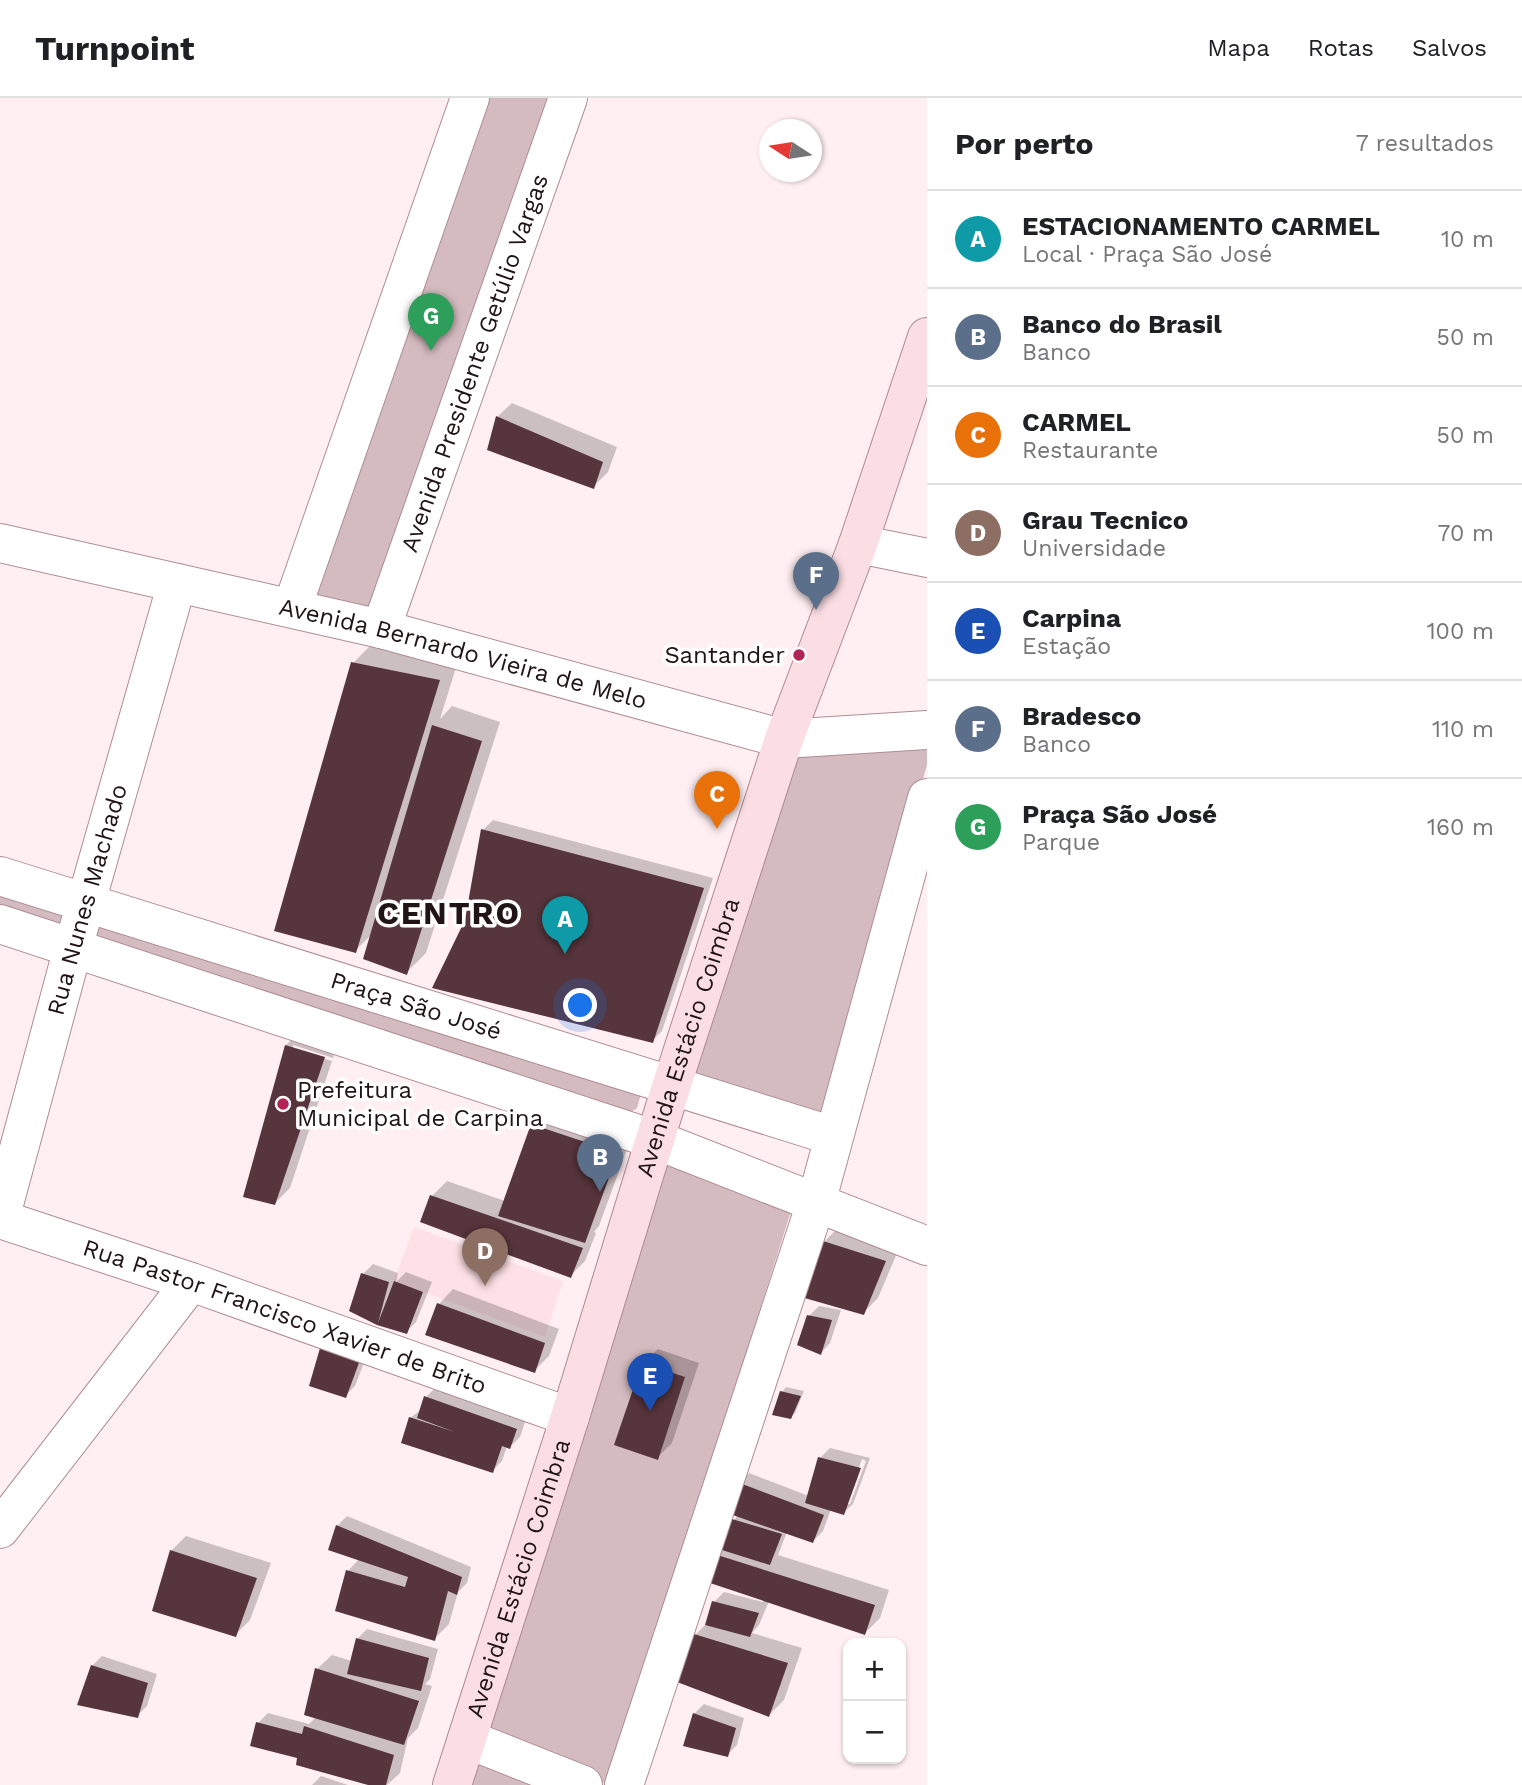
<!DOCTYPE html>
<html lang="pt">
<head>
<meta charset="utf-8">
<style>
  :root { --surface:#fff; --page:#f2f2f2; --text:#202124; --muted:#757577; --line:#e0e0e0; --accent:#7c3aed }
  body { margin:0; font-family:"Work Sans",sans-serif; background:var(--page); color:var(--text) }
  .controls { position:absolute; right:21px; bottom:21px; display:grid; overflow:hidden; border-radius:14px; box-shadow:0 2px 5px #0004 }
  .controls button { width:63px; height:63px; display:grid; place-items:center; padding:0; border:0; border-bottom:2px solid var(--line); background:var(--surface); color:var(--text); font:35px sans-serif }
  .compass { position:absolute; left:759px; top:21px; width:63px; height:63px; border-radius:50%; background:var(--surface); box-shadow:0 2px 5px #0004; rotate:282deg }
  .you { position:absolute; left:581px; top:908px; width:24px; height:24px; margin:-18px; border:5px solid #fff; border-radius:50%; background:#1a73e8; box-shadow:0 0 0 10px #1a73e833 }
  .badge { display:grid; place-items:center; width:46px; height:46px; border-radius:50%; background:var(--accent); color:#fff; font-size:23px; font-weight:700 }
  .pin { position:absolute; translate:-50% -58px; filter:drop-shadow(0 2px 4px #0008) }
  .pin::after { content:''; position:absolute; top:37px; width:24px; height:21px; background:inherit; clip-path:polygon(0 0,100% 0,50% 100%) }
  .list { margin:0; padding:0; list-style:none }
  h2 { display:flex; justify-content:space-between; align-items:center; height:91px; margin:0; padding:0 28px; font-size:30px }
  h2 small { font-size:23px; font-weight:400; color:var(--muted) }
  .list li { display:grid; grid-template-columns:46px 1fr auto; gap:21px; align-items:center; box-sizing:border-box; height:98px; padding:0 28px; border-top:2px solid var(--line) }
  .list b { display:block; font-size:26px; white-space:nowrap }
  .list p { margin:0; font-size:23px; white-space:nowrap; color:var(--muted) }
  .list em { font-size:23px; font-style:normal; color:var(--muted) }
  .map { position:relative; flex:none; width:927px; height:1687px; overflow:hidden }
  header { display:flex; align-items:center; gap:42px; box-sizing:border-box; height:98px; padding:0 35px; background:var(--surface); border-bottom:2px solid var(--line) }
  header strong { font-size:33px }
  nav { display:flex; gap:38px; margin-inline-start:auto; font-size:24px }
  main { display:flex }
  aside { flex:1; background:var(--surface) }
  .map>svg:first-child { display:block }
  .built { fill:#fee1e6 }
  .green { fill:#d4bbbf }
  .shadow { fill:#0003; fill-rule:evenodd }
  .building { fill:#57353c }
  .lines { fill:none; stroke-linecap:round; stroke-linejoin:round }
  .minor-casing { stroke:#af8d93; stroke-width:40 }
  .major-casing { stroke:#ad8990; stroke-width:40 }
  .minor { stroke:#fff; stroke-width:38 }
  .major { stroke:#fbdee3; stroke-width:38 }
  .poi-dot { fill:#b22356; stroke:#fff; stroke-width:2.5 }
  .labels { text-anchor:middle; stroke-width:7; stroke-linejoin:round; paint-order:stroke }
  .street-label { font-size:24px; fill:#201416; stroke:#fff }
  .poi-label { font-size:24px; fill:#201416; stroke:#fff; text-anchor:end }
  .district-label { font-size:32px; font-weight:bold; letter-spacing:2px; fill:#201416; stroke:#fff }
</style>
</head>
<body>
<header>
<strong>Turnpoint</strong>
<nav><a>Mapa</a><a>Rotas</a><a>Salvos</a></nav>
</header>
<main>
<div class="map">
<svg width="927" height="1687" viewBox="0 0 927 1687">
  <rect width="100%" height="100%" fill="#ffeff2"/>
  <path class="built" d="M414,1129L563,1183L545,1239L394,1183Z"/>
  <g class="green">
    <path d="M472,0H566L382,524L297,507Z"/>
    <path d="M927,641V667L821,1025L685,980L790,650Z"/>
    <path d="M0,788L68,810V828L0,813Z"/>
    <path d="M97,827L641,996L637,1010L628,1016L98,841L95,835Z"/>
    <path d="M659,1056L792,1110L610,1687L476,1636Z"/>
    <path d="M473,1659L548,1687H464Z"/>
  </g>
  <g class="shadow">
    <path d="M512,305L617,349L608,374L593,389L497,319Z"/>
    <path d="M372,546L458,563L440,621L452,608L500,624L426,855L406,875L372,836L355,853L353,565Z"/>
    <path d="M493,722L713,780L662,933L652,943L467,823L483,732Z"/>
    <path d="M301,933L338,944L333,960L293,947V951L332,963L290,1090L275,1105L286,947Z"/>
    <path d="M547,1012L631,1040L599,1128L594,1134L596,1135L585,1163L570,1178L432,1098L447,1083L505,1103L532,1027Z"/>
    <path d="M839,1129L900,1148L878,1200L863,1215L824,1144Z"/>
    <path d="M373,1166L398,1175L396,1184L406,1174L432,1184L416,1224L406,1234L378,1225L351,1212L363,1176Z"/>
    <path d="M453,1191L559,1231L549,1258L534,1273L439,1206Z"/>
    <path d="M819,1208L841,1212L830,1245L821,1255L809,1218Z"/>
    <path d="M658,1251L699,1265L672,1345L657,1360L643,1266Z"/>
    <path d="M369,1252L355,1288L345,1298L311,1287Z"/>
    <path d="M436,1289L526,1321L520,1339L510,1349L507,1348L502,1363L492,1373L410,1320L422,1311L426,1299Z"/>
    <path d="M786,1289L804,1293L795,1315L790,1319L782,1294Z"/>
    <path d="M830,1350L870,1360L853,1406L843,1415L831,1411L823,1433L813,1443L787,1434L778,1457L889,1492L880,1520L865,1535L769,1503L759,1527L752,1535L802,1550L784,1602L769,1617L695,1537L707,1525L714,1504L724,1494L763,1504L764,1501L713,1456L727,1442L734,1422L738,1417L739,1385L749,1375L809,1398L820,1360ZM862,1361L866,1363L850,1406H846Z"/>
    <path d="M347,1418L471,1469L467,1485L458,1494L449,1526L434,1541L348,1473L359,1461L337,1428Z"/>
    <path d="M186,1438L271,1465L250,1522L235,1537L171,1453Z"/>
    <path d="M367,1531L438,1551L430,1581L425,1586L432,1588L418,1630L408,1640L400,1675L387,1687H375L299,1659L258,1625L268,1615L309,1626L316,1619L317,1571L332,1557L352,1563L357,1541Z"/>
    <path d="M102,1558L157,1576L147,1608L137,1618L92,1568Z"/>
    <path d="M704,1606L744,1620L737,1647L727,1657L694,1616Z"/>
    <path d="M321,1678L348,1687H312Z"/>
  </g>
  <g class="building">
    <path d="M496,318L603,364L594,391L487,352Z"/>
    <path d="M351,564L440,582L356,855L274,833Z"/>
    <path d="M432,627L482,643L407,877L363,861Z"/>
    <path d="M481,731L704,790L653,945L432,890L465,822Z"/>
    <path d="M285,947L325,959L275,1107L243,1099Z"/>
    <path d="M531,1026L618,1055L585,1145L498,1118Z"/>
    <path d="M430,1097L583,1150L571,1180L420,1124Z"/>
    <path d="M823,1143L886,1163L864,1217L801,1199Z"/>
    <path d="M361,1175L389,1184L378,1225L394,1183L423,1194L407,1236L377,1227L349,1213Z"/>
    <path d="M437,1205L545,1245L535,1275L425,1237Z"/>
    <path d="M807,1217L832,1222L821,1257L797,1247Z"/>
    <path d="M320,1250L360,1262L346,1300L309,1288Z"/>
    <path d="M642,1265L685,1279L658,1362L614,1347Z"/>
    <path d="M780,1293L801,1298L791,1321L772,1317Z"/>
    <path d="M424,1298L517,1331L510,1351L502,1348L493,1375L401,1345L409,1319L455,1334L417,1320Z"/>
    <path d="M818,1359L861,1370L844,1417L805,1405Z"/>
    <path d="M737,1384L824,1417L813,1445L727,1415Z"/>
    <path d="M732,1421L782,1436L770,1467L722,1452Z"/>
    <path d="M336,1427L462,1479L457,1497L448,1493L435,1543L335,1513L346,1472L405,1489L408,1479L328,1452Z"/>
    <path d="M170,1452L257,1480L236,1539L152,1513Z"/>
    <path d="M711,1455L875,1507L865,1537L704,1483Z"/>
    <path d="M712,1503L759,1515L750,1539L705,1527Z"/>
    <path d="M694,1536L788,1565L769,1619L677,1584Z"/>
    <path d="M356,1540L429,1560L421,1593L347,1576Z"/>
    <path d="M91,1567L148,1585L138,1620L77,1607Z"/>
    <path d="M315,1570L419,1603L404,1647L304,1617Z"/>
    <path d="M693,1615L736,1630L728,1659L683,1648Z"/>
    <path d="M256,1624L302,1636L304,1628L394,1657L386,1687H368L296,1667L297,1660L250,1648Z"/>
  </g>
  <g class="lines">
    <g class="minor-casing">
      <g id="minor">
        <path id="s1" d="M0,445L381,531L784,641L927,632"/>
        <path d="M858,446L927,460"/>
        <path d="M292,510L470,0"/>
        <path id="s2" d="M381,531L568,0"/>
        <path id="s3" d="M0,778L833,1038"/>
        <path d="M0,826L656,1042L927,1148"/>
        <path id="s4" d="M0,1121L73,850L177,485"/>
        <path id="s5" d="M0,1121L191,1184L570,1319"/>
        <path d="M0,1431L191,1184"/>
        <path d="M467,1641L583,1687"/>
        <path d="M624,1687L816,1105L927,700"/>
      </g>
    </g>
    <g class="major-casing">
      <g id="major">
        <path id="s6" d="M452,1687L570,1319L672,986L784,641L858,446L927,239"/>
      </g>
    </g>
    <use href="#minor" class="minor"/>
    <use href="#major" class="major"/>
  </g>
  <g class="poi-dot">
    <circle cx="799" cy="557" r="7"/>
    <circle cx="283" cy="1006" r="7"/>
  </g>
  <g class="labels">
    <g class="street-label">
      <text dy="8" stroke="none"><textPath href="#s2" startOffset="282">Avenida Presidente Getúlio Vargas</textPath></text>
      <text dy="8" stroke="none"><textPath href="#s1" startOffset="476">Avenida Bernardo Vieira de Melo</textPath></text>
      <text dy="8" stroke="none"><textPath href="#s4" startOffset="331">Rua Nunes Machado</textPath></text>
      <text dy="8" stroke="none"><textPath href="#s3" startOffset="436">Praça São José</textPath></text>
      <text dy="8" stroke="none"><textPath href="#s6" startOffset="784">Avenida Estácio Coimbra</textPath></text>
      <text dy="8" stroke="none"><textPath href="#s5" startOffset="301">Rua Pastor Francisco Xavier de Brito</textPath></text>
      <text dy="8" stroke="none"><textPath href="#s6" startOffset="217">Avenida Estácio Coimbra</textPath></text>
    </g>
    <g class="poi-label">
      <text x="785" y="565">Santander</text>
      <text x="297" y="1000" text-anchor="start">Prefeitura<tspan x="297" dy="28">Municipal de Carpina</tspan></text>
    </g>
    <g class="district-label">
      <text x="449" y="826">CENTRO</text>
    </g>
  </g>
</svg>
<div class="controls">
<button>+</button>
<button>−</button>
</div>
<svg class="compass" viewBox="-18 -18 36 36"><path d="M0-13l5 13h-10z" fill="#e53935"/><path d="M0 13l5-13h-10z" fill="#757577"/></svg>
<div class="you"></div>
<div class="pin badge" style="left:565px;top:856px;background:#0f9aa8">A</div>
<div class="pin badge" style="left:600px;top:1094px;background:#5c6f8a">B</div>
<div class="pin badge" style="left:717px;top:731px;background:#e8710a">C</div>
<div class="pin badge" style="left:485px;top:1188px;background:#8d6e63">D</div>
<div class="pin badge" style="left:650px;top:1313px;background:#1a4fb4">E</div>
<div class="pin badge" style="left:816px;top:512px;background:#5c6f8a">F</div>
<div class="pin badge" style="left:431px;top:253px;background:#2e9e5b">G</div>
</div>
<aside>
<h2>Por perto<small>7 resultados</small></h2>
<ul class="list">
<li><span class="badge" style="background:#0f9aa8">A</span><div><b>ESTACIONAMENTO CARMEL</b><p>Local · Praça São José</p></div><em>10 m</em></li>
<li><span class="badge" style="background:#5c6f8a">B</span><div><b>Banco do Brasil</b><p>Banco</p></div><em>50 m</em></li>
<li><span class="badge" style="background:#e8710a">C</span><div><b>CARMEL</b><p>Restaurante</p></div><em>50 m</em></li>
<li><span class="badge" style="background:#8d6e63">D</span><div><b>Grau Tecnico</b><p>Universidade</p></div><em>70 m</em></li>
<li><span class="badge" style="background:#1a4fb4">E</span><div><b>Carpina</b><p>Estação</p></div><em>100 m</em></li>
<li><span class="badge" style="background:#5c6f8a">F</span><div><b>Bradesco</b><p>Banco</p></div><em>110 m</em></li>
<li><span class="badge" style="background:#2e9e5b">G</span><div><b>Praça São José</b><p>Parque</p></div><em>160 m</em></li>
</ul>
</aside>
</main>
</body>
</html>
